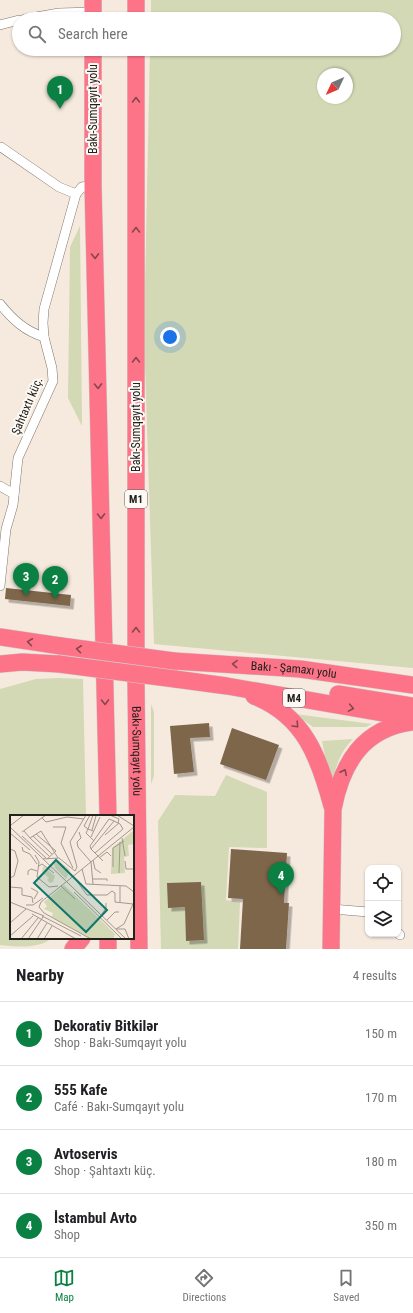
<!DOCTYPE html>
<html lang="en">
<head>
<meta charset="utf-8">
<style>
  :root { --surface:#fff; --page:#f2f2f2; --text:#202124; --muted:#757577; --line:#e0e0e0; --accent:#0b8043 }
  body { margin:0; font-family:"Roboto Condensed",sans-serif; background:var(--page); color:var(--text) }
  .controls { position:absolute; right:12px; bottom:12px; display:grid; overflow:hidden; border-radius:8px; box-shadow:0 1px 3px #0004 }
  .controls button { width:36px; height:36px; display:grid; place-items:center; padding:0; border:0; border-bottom:1px solid var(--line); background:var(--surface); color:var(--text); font:20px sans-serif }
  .compass { position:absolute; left:317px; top:68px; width:36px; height:36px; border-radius:50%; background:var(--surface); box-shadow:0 1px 3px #0004; rotate:226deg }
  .you { position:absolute; left:170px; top:337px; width:14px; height:14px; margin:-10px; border:3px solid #fff; border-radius:50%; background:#1a73e8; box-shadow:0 0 0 6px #1a73e833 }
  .badge { display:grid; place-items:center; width:26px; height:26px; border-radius:50%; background:var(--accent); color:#fff; font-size:13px; font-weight:700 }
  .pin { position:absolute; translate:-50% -33px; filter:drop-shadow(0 1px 2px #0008) }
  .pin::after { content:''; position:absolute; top:21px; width:14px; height:12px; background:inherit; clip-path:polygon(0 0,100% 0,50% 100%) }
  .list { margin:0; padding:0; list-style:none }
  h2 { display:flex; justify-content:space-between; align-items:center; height:52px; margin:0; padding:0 16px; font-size:17px }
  h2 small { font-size:13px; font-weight:400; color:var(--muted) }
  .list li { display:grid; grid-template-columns:26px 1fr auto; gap:12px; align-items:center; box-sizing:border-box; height:64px; padding:0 16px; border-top:1px solid var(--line) }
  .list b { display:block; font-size:15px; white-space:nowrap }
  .list p { margin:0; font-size:13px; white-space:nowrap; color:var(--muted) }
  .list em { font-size:13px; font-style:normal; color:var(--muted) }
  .icon { flex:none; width:22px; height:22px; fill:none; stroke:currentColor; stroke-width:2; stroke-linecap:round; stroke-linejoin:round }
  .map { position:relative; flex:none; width:413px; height:949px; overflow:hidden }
  .search { position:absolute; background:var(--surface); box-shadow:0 1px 3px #0004; left:12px; right:12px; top:12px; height:44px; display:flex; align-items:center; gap:10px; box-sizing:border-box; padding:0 14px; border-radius:22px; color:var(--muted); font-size:15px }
  .sheet { height:308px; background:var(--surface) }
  nav { display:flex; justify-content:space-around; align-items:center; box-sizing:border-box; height:56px; border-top:1px solid var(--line); background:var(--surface); font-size:11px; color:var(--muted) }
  nav a { display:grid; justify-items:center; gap:2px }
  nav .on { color:var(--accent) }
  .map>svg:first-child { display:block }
  .green { fill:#d3d8b5; fill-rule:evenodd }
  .building { fill:#7e664c; filter:url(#shadow) }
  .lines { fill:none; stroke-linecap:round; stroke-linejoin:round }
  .street-casing { stroke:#80766c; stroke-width:10 }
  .highway-casing { stroke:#cfcecd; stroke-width:18 }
  .street { stroke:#fff; stroke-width:9 }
  .highway { stroke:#fd7489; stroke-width:17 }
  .highway-bridge-casing { stroke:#cfcecd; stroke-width:18; stroke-linecap:butt }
  .highway-bridge { stroke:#fd7489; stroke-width:17 }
  .oneway { stroke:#86464d }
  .labels { text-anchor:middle; stroke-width:4; stroke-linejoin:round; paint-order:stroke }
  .shield { fill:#fdf9f4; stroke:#65615d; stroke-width:1 }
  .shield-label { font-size:11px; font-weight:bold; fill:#24201c }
  .street-label { font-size:12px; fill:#24201c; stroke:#fdf9f4 }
  .inset-road { fill:none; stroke:#a29990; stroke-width:1 }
  .view { fill:#0f766e; fill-opacity:0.15; stroke:#0f766e; stroke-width:2 }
  .inset-edge { fill:none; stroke:#24201c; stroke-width:2 }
</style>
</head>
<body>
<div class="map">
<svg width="413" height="949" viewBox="0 0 413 949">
  <defs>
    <filter id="shadow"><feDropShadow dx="3.5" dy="3.5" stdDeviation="0" flood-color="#0004"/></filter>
  </defs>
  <rect width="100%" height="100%" fill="#f6eade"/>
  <g class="green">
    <path d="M151,0H413V668L154,644L144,333L150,49H394V19H151ZM323,74H347V98H323Z"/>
    <path d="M80,226L82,426L68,398L70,247Z"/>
    <path d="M58,678L83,679L86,816H11V938H52C39,949 17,947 0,945V689L36,679Z"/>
    <path d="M151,704L154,712V776L151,784Z"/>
    <path d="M295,714L372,724L366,727H313Z"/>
    <path d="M353,739C339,753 336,767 331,786L322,741Z"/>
    <path d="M226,775L267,792V848L229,847L226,900L240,902L238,949H161L158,821L175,795L215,796Z"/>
  </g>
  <g class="building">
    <path d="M6,588L71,595L70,606L5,599Z"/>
    <path d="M209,723L210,737L190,738L194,772L174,774L170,726Z"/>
    <path d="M232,728L279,745L266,780L220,764Z"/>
    <path d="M231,849L287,853L284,903H289L286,949H240L243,899L228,898Z"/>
    <path d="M201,882L204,940L186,941L185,907L168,908L167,883Z"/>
  </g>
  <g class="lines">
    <g class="street-casing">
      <g id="street">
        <path d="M25,19L59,13L93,12"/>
        <path d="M0,25L19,20"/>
        <path d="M1,147L59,187L76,194"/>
        <path d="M0,304C13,320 25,331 44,337L52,368L53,381L18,458L13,505L6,529L0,586"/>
        <path d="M44,337L43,323L44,309L76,194L82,187L93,185"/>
        <path d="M0,486L14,494"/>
        <path d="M332,909L368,912"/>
        <path d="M398,933L400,935"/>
      </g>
    </g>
    <g class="highway-casing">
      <g id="highway">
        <path d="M93,0V19"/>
        <path d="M136,19V0"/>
        <path d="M93,49V185L108,816"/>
        <path id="s1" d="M136,49V682L139,949"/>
        <path d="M0,637L61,646"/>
        <path id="s2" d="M174,661L300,669L413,685"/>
        <path d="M0,664L22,662L59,664"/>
        <path d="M175,679L227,686L411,718"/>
        <path d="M338,694L413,706"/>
        <path d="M254,696C305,716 319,758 332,806"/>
        <path d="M73,949L82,938"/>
        <path d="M108,949V938"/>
        <path d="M331,949L333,809C342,763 363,728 413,722"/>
      </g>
    </g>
    <use href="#street" class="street"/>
    <use href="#highway" class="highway"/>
    <g class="highway-bridge-casing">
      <g id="highway-bridge">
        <path d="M61,646L174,661"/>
        <path d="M59,664L175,679"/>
      </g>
    </g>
    <use href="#highway-bridge" class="highway-bridge"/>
  </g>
  <defs><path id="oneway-chevron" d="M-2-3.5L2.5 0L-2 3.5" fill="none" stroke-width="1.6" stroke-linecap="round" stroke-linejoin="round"/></defs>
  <g class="oneway">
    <use href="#oneway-chevron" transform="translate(136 100) rotate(-90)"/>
    <use href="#oneway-chevron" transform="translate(136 230) rotate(-90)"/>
    <use href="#oneway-chevron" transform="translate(95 256) rotate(89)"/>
    <use href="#oneway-chevron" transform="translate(136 360) rotate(-90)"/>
    <use href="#oneway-chevron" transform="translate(98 386) rotate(89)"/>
    <use href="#oneway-chevron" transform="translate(101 516) rotate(89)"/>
    <use href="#oneway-chevron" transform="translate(136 630) rotate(-90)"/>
    <use href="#oneway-chevron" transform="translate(30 642) rotate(-172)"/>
    <use href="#oneway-chevron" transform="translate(79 649) rotate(-173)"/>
    <use href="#oneway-chevron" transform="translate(235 664) rotate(-177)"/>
    <use href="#oneway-chevron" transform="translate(105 702) rotate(89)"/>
    <use href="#oneway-chevron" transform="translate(351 708) rotate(10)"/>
    <use href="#oneway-chevron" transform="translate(296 725) rotate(47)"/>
    <use href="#oneway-chevron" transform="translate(344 772) rotate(-64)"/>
  </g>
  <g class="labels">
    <g class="shield">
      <rect x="125" y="490" width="22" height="18" rx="3"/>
      <rect x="283" y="689" width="22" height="18" rx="3"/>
    </g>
    <g class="shield-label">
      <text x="136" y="503">M1</text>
      <text x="294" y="702">M4</text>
    </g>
    <g class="street-label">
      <text transform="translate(93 109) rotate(-90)" y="4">Bakı-Sumqayıt yolu</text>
      <text transform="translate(27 406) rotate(-67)" y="4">Şahtaxtı küç.</text>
      <text transform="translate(136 427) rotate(-90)" y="4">Bakı-Sumqayıt yolu</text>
      <text dy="4" stroke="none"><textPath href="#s2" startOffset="120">Bakı - Şamaxı yolu</textPath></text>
      <text dy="4" stroke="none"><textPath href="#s1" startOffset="702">Bakı-Sumqayıt yolu</textPath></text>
    </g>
  </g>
  <g transform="translate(10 815)">
    <rect width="124" height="124" fill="#f6eade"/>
    <path d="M123,16L124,29L118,30L119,41L114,42L115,58L101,59L102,33ZM48,45L60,55L56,64L45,53L44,48ZM33,51L45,61L43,67L40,68L37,65L39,63L32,57ZM54,70L105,119L103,124H82L42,102L43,98L34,94L37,91L34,87Z" fill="#d3d8b5"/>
    <path class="inset-road" d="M80,0L74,11L78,14L76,18L84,26M83,0L78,14L83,16M100,0L109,4L108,8M107,0L124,11M32,3L36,7L57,2L74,4M1,10L14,0M0,12L116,124M43,12H56L51,28L63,53M82,15L86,1M14,16L20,23L31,16L48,43M12,17L36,0M69,17L71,23L67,27L68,32L81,47L83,69M0,18L20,35M26,19L46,36L37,44M95,20L109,8M12,21L36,43M23,21L42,39M81,22L90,2M20,23L39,41M112,23L115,41M12,32L13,36L20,39L27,49M0,34L5,36L8,46L4,61L0,63M81,34L104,6L99,4L80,31L81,34L93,46M85,38L113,14L110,9L104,6M25,40L29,47L27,62L39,72L48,71M89,43L97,37L101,41M33,44L49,43L65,56M83,45L85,54L91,58M115,46L116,54H124M29,51L32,49L44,58M103,52V33L114,26M72,54L76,69L116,71L124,77M65,56L67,52L60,27L76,0M109,58L110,27M66,59L124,12M66,59L31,87L29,92L34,98L81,124M18,60V56L21,54L27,56M63,61L77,80H97L102,76L105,78V87L123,89M83,64H97V66M51,71L65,84M0,72L12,73V80L22,82L23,88M21,73L28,77L24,84M64,77L112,124M0,87L34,101M110,87V71M16,90H23L33,83M22,99L66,124M92,99L96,93V88M32,101L71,121M97,105L105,97H109M0,108L16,94M106,114L114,109L123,89M106,114H115L119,124M0,121L23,101M11,124L28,103M18,124L33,102M27,124L37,108M34,124L42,111"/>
    <path class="view" d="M46,45L97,95L76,117L24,68Z"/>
    <rect width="124" height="124" class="inset-edge"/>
  </g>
</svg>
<div class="controls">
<button><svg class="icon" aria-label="locate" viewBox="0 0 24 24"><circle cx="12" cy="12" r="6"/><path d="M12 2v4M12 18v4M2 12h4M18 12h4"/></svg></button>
<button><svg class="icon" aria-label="layers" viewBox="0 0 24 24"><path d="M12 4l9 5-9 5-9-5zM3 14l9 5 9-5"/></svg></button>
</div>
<svg class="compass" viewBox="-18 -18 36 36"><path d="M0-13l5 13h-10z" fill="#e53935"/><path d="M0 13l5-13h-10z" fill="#757577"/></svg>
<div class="you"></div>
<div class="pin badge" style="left:60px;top:109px">1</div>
<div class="pin badge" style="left:55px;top:599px">2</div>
<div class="pin badge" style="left:26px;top:596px">3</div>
<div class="pin badge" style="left:281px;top:895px">4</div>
<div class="search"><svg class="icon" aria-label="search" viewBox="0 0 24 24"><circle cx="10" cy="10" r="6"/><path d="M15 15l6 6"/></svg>Search here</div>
</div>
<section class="sheet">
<h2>Nearby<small>4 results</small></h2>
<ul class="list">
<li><span class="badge">1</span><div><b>Dekorativ Bitkilər</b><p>Shop · Bakı-Sumqayıt yolu</p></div><em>150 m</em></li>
<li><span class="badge">2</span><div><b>555 Kafe</b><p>Café · Bakı-Sumqayıt yolu</p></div><em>170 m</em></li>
<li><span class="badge">3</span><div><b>Avtoservis</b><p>Shop · Şahtaxtı küç.</p></div><em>180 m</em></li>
<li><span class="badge">4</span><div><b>İstambul Avto</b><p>Shop</p></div><em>350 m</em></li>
</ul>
</section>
<nav>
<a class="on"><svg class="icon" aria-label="map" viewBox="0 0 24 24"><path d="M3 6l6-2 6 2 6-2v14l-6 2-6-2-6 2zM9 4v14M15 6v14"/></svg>Map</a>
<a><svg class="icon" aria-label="directions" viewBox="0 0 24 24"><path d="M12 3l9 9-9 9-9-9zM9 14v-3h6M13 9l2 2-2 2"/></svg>Directions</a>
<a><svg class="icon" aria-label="saved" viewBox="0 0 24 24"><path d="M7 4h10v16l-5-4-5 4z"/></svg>Saved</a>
</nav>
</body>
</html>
